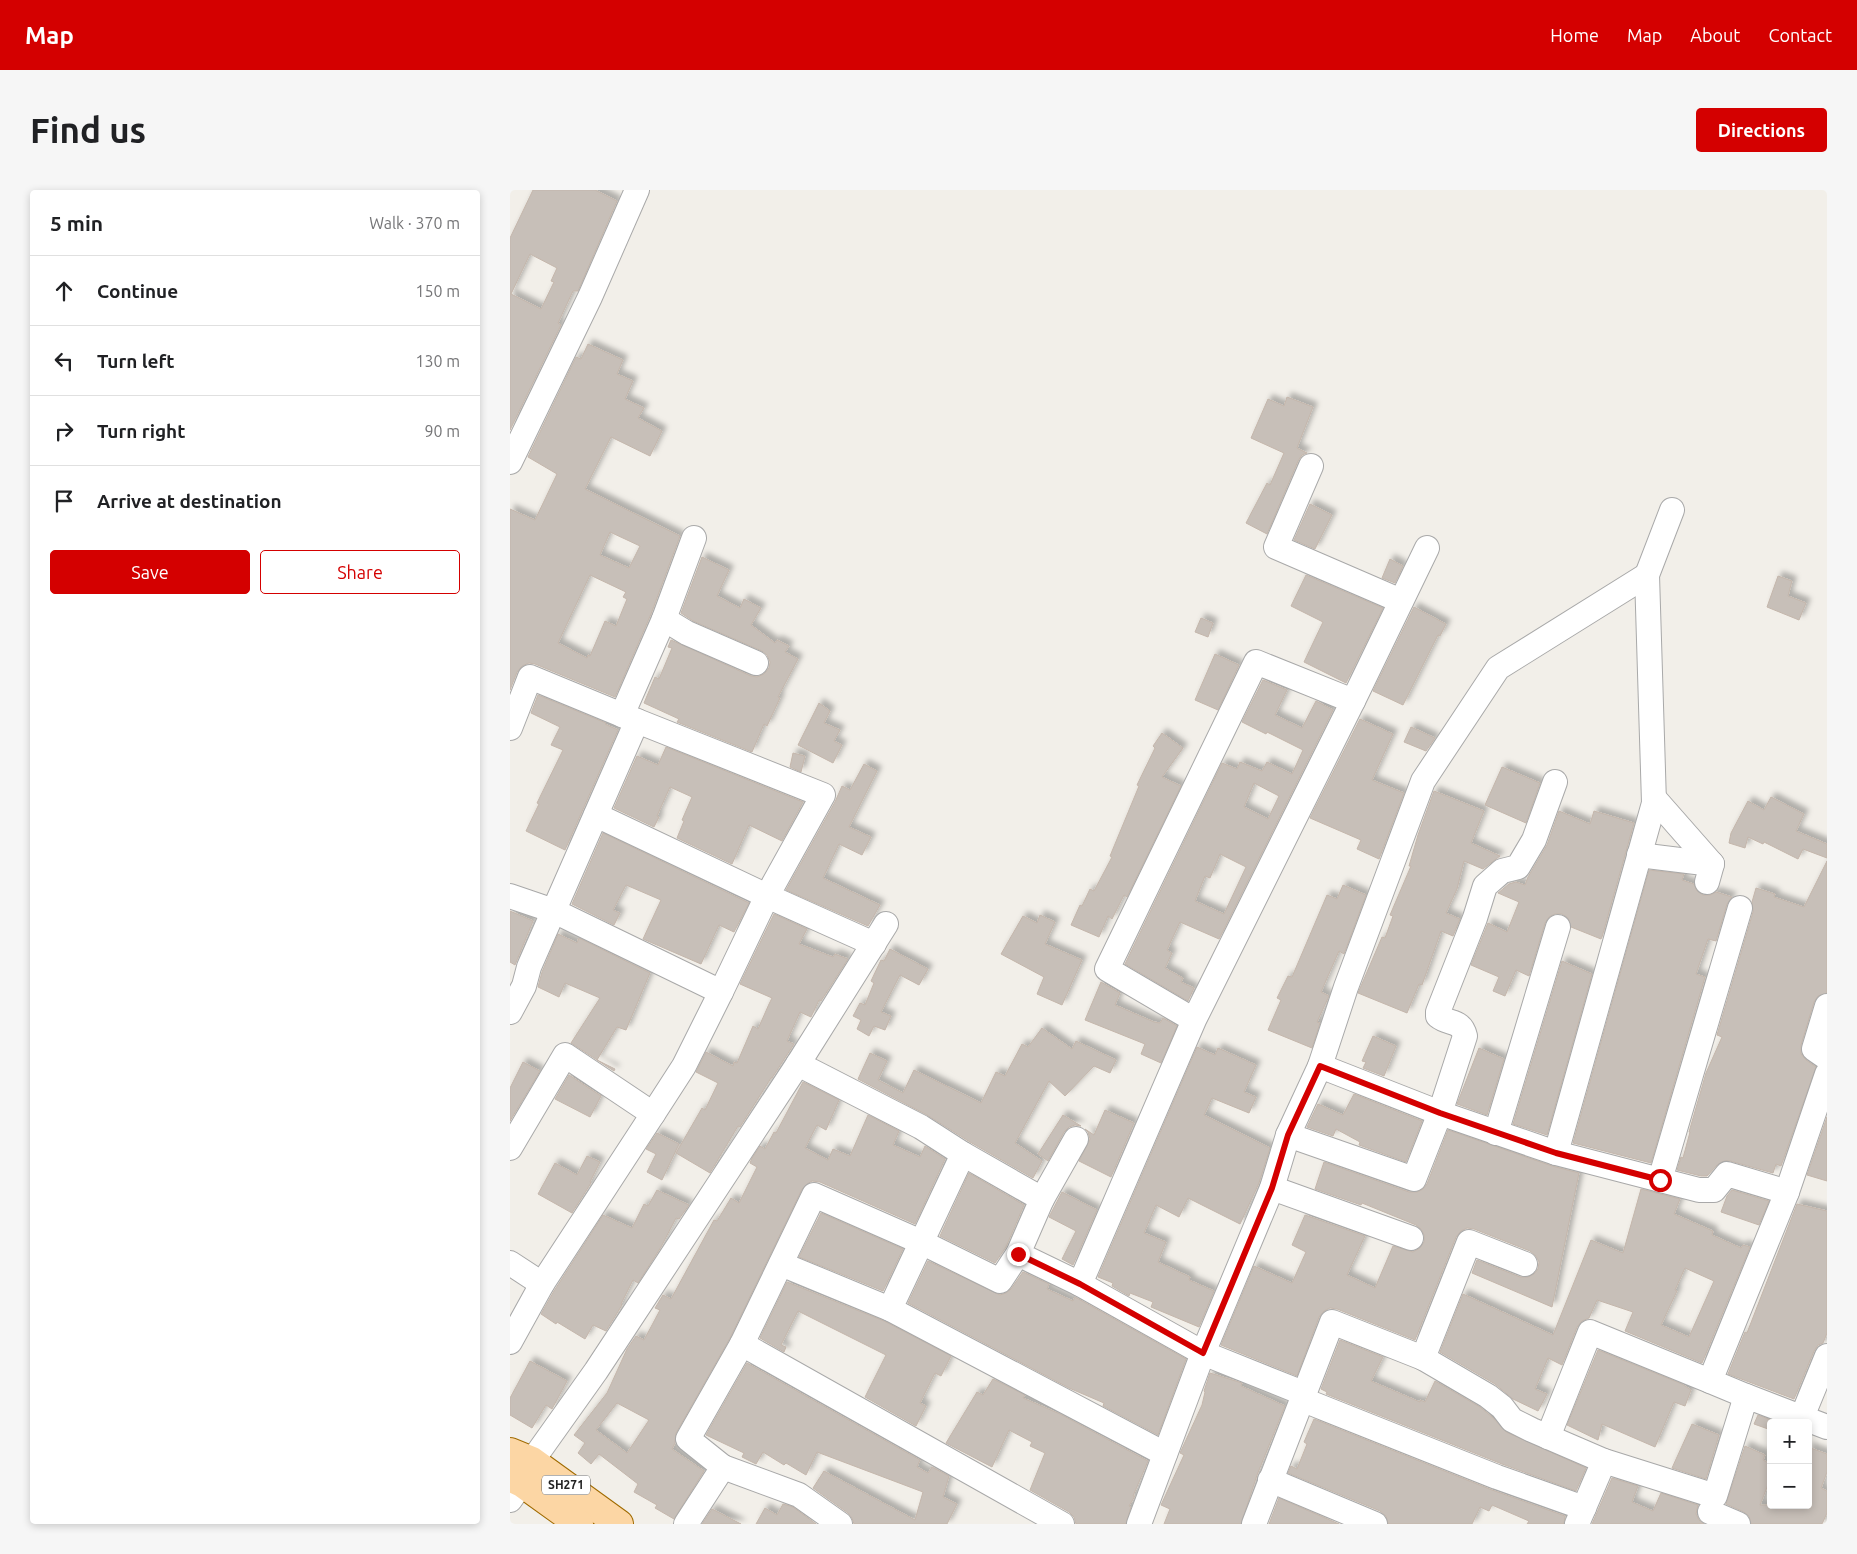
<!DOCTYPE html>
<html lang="en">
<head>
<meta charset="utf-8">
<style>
  :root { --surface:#fff; --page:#f6f6f6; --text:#202124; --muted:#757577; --line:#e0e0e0; --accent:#d40000 }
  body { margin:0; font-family:Ubuntu,sans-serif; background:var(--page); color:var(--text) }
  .controls { position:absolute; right:15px; bottom:15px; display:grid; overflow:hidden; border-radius:5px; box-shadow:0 2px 8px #0003 }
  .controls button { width:45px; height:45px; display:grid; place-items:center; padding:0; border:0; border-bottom:1px solid var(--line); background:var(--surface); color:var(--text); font:25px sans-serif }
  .stop { position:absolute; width:15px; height:15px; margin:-11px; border:4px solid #d40000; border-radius:50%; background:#fff }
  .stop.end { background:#d40000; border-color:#fff; box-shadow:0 1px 5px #0008 }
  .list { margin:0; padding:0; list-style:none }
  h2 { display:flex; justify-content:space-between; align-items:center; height:65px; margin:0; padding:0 20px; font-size:21px }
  h2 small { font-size:16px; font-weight:400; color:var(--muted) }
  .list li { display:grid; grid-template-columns:32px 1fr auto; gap:15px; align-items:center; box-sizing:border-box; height:70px; padding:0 20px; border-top:1px solid var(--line) }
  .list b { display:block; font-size:19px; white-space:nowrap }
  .list em { font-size:16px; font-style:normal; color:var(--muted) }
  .actions { display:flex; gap:10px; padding:15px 20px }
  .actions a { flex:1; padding:11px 0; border:1px solid var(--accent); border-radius:5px; text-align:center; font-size:18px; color:var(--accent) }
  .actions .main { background:var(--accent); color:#fff }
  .icon { flex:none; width:28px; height:28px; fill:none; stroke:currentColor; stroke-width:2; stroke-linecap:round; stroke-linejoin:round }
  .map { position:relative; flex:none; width:1317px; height:1334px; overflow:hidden; border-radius:5px }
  header { display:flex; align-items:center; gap:30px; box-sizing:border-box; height:70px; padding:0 25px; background:var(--accent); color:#fff }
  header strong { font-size:24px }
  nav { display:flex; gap:28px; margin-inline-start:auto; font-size:18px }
  .intro { display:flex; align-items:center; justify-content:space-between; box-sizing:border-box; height:120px; padding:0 30px }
  h1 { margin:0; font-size:35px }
  .button { padding:12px 22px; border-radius:5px; background:var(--accent); color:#fff; font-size:18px; font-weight:700 }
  main { display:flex; gap:30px; padding:0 30px }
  aside { flex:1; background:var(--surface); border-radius:5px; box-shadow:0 2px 8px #0003 }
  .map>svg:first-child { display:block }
  .building { fill:#c7bfb8; stroke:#c4b6ab; fill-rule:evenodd; filter:url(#shadow) }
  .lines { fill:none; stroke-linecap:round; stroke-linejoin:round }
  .minor-casing { stroke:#a9a9a9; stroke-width:26 }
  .major-casing { stroke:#a06b00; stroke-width:30 }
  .minor { stroke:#fff; stroke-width:24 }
  .major { stroke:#fcd6a4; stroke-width:28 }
  .route { stroke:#d40000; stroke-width:6 }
  .labels { text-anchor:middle; stroke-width:4; stroke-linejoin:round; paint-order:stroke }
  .shield { fill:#fff; stroke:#646464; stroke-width:1 }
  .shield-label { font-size:12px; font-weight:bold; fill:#222 }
</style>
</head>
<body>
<header>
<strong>Map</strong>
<nav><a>Home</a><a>Map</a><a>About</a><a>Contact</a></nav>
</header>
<div class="intro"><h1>Find us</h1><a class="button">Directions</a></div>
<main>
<aside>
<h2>5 min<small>Walk · 370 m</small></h2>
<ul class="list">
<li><svg class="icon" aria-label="ahead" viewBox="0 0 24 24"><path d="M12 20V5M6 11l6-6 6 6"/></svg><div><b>Continue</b></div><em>150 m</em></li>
<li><svg class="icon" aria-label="left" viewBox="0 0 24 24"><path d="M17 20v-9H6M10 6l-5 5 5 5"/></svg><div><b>Turn left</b></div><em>130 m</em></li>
<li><svg class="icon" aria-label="right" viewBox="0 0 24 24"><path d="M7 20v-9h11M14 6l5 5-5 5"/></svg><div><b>Turn right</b></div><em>90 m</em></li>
<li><svg class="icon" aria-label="arrive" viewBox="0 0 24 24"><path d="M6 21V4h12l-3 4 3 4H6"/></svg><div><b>Arrive at destination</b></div></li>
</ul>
<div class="actions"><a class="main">Save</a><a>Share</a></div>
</aside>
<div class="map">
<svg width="1317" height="1334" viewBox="0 0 1317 1334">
  <defs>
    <filter id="shadow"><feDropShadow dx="4.5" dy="-4.5" stdDeviation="2.5" flood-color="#0004"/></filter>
  </defs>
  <rect width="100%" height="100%" fill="#f2efe9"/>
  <g class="building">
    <path d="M23,0H85L107,11L68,101H63L48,133L51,135L0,240V48ZM20,64L47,78L41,91L44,92L31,119L1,104Z"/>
    <path d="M78,154L113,170L107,184L123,191L115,209L134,218L128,228L152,241L140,266L101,247L75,299L170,346L141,424L105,507L25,474L19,473L12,476L7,482L0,500V319L25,330L47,284L18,267L66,167L71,169ZM100,342L130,356L119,378L90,365ZM80,385L116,402L113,407L117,409L106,436L95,431L80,466L78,465L77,468L48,453Z"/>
    <path d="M777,207L803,217L787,258L797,263L792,265L788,271L757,344L736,333L757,293L760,295L774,263L741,248L758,209L774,216Z"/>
    <path d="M800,314L822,325L805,359L784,350Z"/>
    <path d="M192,367L219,380L207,406L230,418L234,409L251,418L241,435L265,453L267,450L279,456L275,462L288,469L268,507L270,508L257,536L254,534L242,562L167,532L169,529L134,513L145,487L149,489L162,458L158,457L161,450L241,486L247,487L254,484L259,478L260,472L257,465L252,461L183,431L171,423Z"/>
    <path d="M880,369L893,376L885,393L872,388Z"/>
    <path d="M796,385L873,418L836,493L794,472L813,432L781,416Z"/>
    <path d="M1268,386L1282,391L1278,406L1296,413L1289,430L1257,417Z"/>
    <path d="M904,417L936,434L930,446L928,445L893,515L863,501Z"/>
    <path d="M691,428L703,433L698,447L685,442Z"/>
    <path d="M705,464L729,475L708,520L685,510Z"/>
    <path d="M753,490L777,500L765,525L792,538L806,511L823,520L709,749L670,732L657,760L662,763L655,778L673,788L671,792L684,798L678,811L615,774L712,573L727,579L730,572L752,581L757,572L782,584L793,560L757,542L756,544L732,532ZM744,593L769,606L758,629L734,617ZM710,664L736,677L714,724L685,711L695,686L700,688Z"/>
    <path d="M28,505L96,533L95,534L108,540L55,660L16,641L29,614L27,613L53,560L41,555L50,537L21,523Z"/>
    <path d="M309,513L320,521L314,533L330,540L324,551L332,555L323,573L288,555Z"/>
    <path d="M850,529L883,544L862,590L894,603L869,669L847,659L851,650L800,628Z"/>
    <path d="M901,537L925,548L916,561L894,552Z"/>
    <path d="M652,543L673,558L652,587L671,596L617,707L614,705L602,729L598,726L589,747L561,735L570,715L572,716L580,699L584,701L602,667L600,666L629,596L627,595L645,558L643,556Z"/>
    <path d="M156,557L293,612L272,651L239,635L222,674L167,648L174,631L172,630L182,607L160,597L147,626L149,627L144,637L104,618L127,566L148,575Z"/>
    <path d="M283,563L295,566L291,582L280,577Z"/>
    <path d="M354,574L367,581L339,637L361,647L352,665L329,654L313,688L370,715L358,736L276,700L325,612L332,596L340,600Z"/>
    <path d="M992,577L1030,593L1016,633L975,615Z"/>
    <path d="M924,601L974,621L961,653L990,666L973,679L954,671L947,699L936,723L950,729L943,746L931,741L912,795L909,794L897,823L848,803L872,747L875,748L883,726L880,725L901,676H899L908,645Z"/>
    <path d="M1261,607L1294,624L1286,641L1317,654V668L1293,659L1288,669L1254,652L1253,654L1238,647L1235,658L1219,653L1221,643L1238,611L1254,620Z"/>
    <path d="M1049,621L1080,634L1084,621L1124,633L1092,747L1091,749L1061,737L1058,728L1052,724H1045L1039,727L1035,733L1019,786L1006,780L995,806L983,801L989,787L961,775L978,733L997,742L1009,712L988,703L999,694L1006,692L1015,695L1018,687L1037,655Z"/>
    <path d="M93,643L239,713L224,742L209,735L191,774L133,749L151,710L116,695L103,720L110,723L104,735L62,714Z"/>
    <path d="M1317,671V803L1308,806L1304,812L1291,855V864L1296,870L1306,877L1271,976L1266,974L1263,983L1220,971H1214L1207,975L1197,986H1191L1167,980L1171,967L1173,968L1180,942H1179L1196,883L1212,847L1207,845L1243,722L1242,712L1246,698L1265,704L1264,707L1294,717Z"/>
    <path d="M1139,680L1174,684L1172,690L1184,694L1187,701L1193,705H1200L1206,702L1222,707L1217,714L1206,751L1198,749L1186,784L1195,787L1141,973L1063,953Z"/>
    <path d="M833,695L856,705L834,764L829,761L811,802L819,806L807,832L810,833L802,858L758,840L771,810L767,808L778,786L782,787L817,705L827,709Z"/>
    <path d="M0,721L23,731L5,775L0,772Z"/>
    <path d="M264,724L297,739L289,754L323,767L325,764L338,769L311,811L309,810L301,827L290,822L277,851L284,854L262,888H261L230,937L228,936L200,983L166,963L192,918L195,920L208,893L186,882L196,862L223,876L224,872L227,873L243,836L248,839L259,814L262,808L230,794Z"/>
    <path d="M530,725L545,732L535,754L572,770L552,815L527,804L534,787L491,764L513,726L527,733Z"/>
    <path d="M48,744L67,753L69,748L140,783L116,840L107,837L87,870L105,879L104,881L61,853L90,808L55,793L49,807L28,797L32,782Z"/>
    <path d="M380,759L418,779L409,795L390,785L371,822L381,826L375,840L364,836L359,846L347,839L351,830L343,826L350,813L355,815L364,793L361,791L371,770L374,771Z"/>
    <path d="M1052,771L1082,784L1037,945L1003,934Z"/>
    <path d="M591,792L610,803L605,815L644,832L650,833L653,828L667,836L651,873L631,864L635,854L575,830Z"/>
    <path d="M532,838L562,859L566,851L606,870L600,883L584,876L555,906L539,891L505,953L532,971L523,988L460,952L417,925L348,889L360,863L377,871L368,890L393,903L404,880L471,913L486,882L495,886L512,854L518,857Z"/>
    <path d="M863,846L886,856L874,886L853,878L856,872L852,871Z"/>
    <path d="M687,857L705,865L708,858L746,875L734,902L746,907L739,923L702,908L694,925L760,958L749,993L730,1034L678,1008L669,1027L646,1015L634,1043L656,1052L648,1072L680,1087L679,1090L704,1101L689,1137L641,1117L643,1112L620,1103L619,1106L602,1096L603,1093L588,1087Z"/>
    <path d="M969,858L994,869L977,925L947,914Z"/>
    <path d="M13,872L30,881L0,931V898Z"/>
    <path d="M59,885L91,906L80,927L45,909Z"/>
    <path d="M293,892L329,910L316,940L307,935L295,958L318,970L323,959L340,966L358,925L389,941L383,955L410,967L415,956L435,969L405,1034L310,992L302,991L297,994L292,999L220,1148L166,1243L165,1253L162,1259L194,1281L164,1329L145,1318L147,1315L124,1302L128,1294L89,1264L81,1274L68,1263L75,1253L64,1245L97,1203L117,1159L126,1146L134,1150L150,1120L145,1118L153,1105L161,1109L204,1030L207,1031L221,1008L229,1013L247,977L240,973L242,968L250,956L255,959L264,942L266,943ZM107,1213L139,1230L117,1263L86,1240Z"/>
    <path d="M844,904L912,931L896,972L849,955L850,952L826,939L823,946L797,937L808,914L833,925Z"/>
    <path d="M595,920L624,933L601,987L569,971L580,949L578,942L575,939L584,945Z"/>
    <path d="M553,925L571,936L565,935L559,937L554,942L538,971L528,964Z"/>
    <path d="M1317,927V991L1297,985Z"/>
    <path d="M938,940L1042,976L1069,983L1042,1117L962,1083L967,1070L1010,1087H1018L1024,1084L1028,1079L1029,1072L1026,1066L1020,1061L964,1039L957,1038L951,1041L946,1047L905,1150L827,1119L820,1118L814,1121L809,1127L787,1186L711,1155L744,1076L782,1093L796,1062L782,1055L795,1025L855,1046L837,1085L865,1098L883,1056L903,1062L910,1058L914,1052V1045L911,1039L906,1035L852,1013L851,1015L805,999L814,972L899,1002H907L913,999L917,994Z"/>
    <path d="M147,943L169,954L152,990L137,982L146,964L136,959Z"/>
    <path d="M77,966L90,972L80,992L81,993L62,1023L28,1004L45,973L67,985Z"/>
    <path d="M459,983L514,1015L496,1057L485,1073L430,1046Z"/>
    <path d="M1131,999L1170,1009L1164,1024L1203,1041L1202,1045L1231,1058L1233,1055L1240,1057L1192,1173L1115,1141L1123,1122L1087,1110L1079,1128L1072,1131L1067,1137L1052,1175L1038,1168L1025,1199L1037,1204L1028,1221L1003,1209L985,1194L930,1162L953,1104L1043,1145L1081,1050L1113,1063ZM1175,1078L1204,1091L1179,1147L1151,1135L1167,1101L1165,1100Z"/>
    <path d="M147,1000L179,1015L169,1029L166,1028L151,1057L128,1093L123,1090L111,1114L112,1115L96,1141L83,1135L75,1149L47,1132L46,1134L31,1124L44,1101L93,1025L122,1038L134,1014L138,1016Z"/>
    <path d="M1222,1000L1259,1011L1249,1035L1211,1022L1217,1006Z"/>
    <path d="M552,1002L587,1020L563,1075L552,1069L566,1041L539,1027Z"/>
    <path d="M1287,1014L1317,1021V1143L1313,1153L1308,1155L1304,1161L1284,1209L1218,1184L1235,1142L1237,1143Z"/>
    <path d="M311,1023L393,1059L373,1101L289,1067Z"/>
    <path d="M418,1071L490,1105L496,1103L501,1099L513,1082L539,1094L537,1099L563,1111L565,1107L676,1169L648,1245L593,1216L594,1213L559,1198L398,1113Z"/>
    <path d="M277,1092L374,1131L441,1166L431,1186L425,1183L410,1213L416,1216L406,1236L355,1207L376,1165L288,1121L271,1155L276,1157L274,1162L250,1148Z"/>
    <path d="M830,1150L873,1167L861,1191L910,1212V1210L915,1212L925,1191L970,1217L982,1227L996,1242L1076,1278L1066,1301L992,1274L816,1204L817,1202L811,1199Z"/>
    <path d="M1088,1160L1172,1194L1181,1200L1175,1216L1164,1212L1145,1257L1092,1234L1088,1250L1057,1235Z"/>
    <path d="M20,1171L57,1191L42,1219L36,1215L22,1238L0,1225V1208Z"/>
    <path d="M237,1173L410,1270L407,1277L418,1283L422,1277L439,1286L433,1307L447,1314L437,1334H344L342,1328L338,1323L303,1298L314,1281L405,1330L413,1302L307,1262L296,1285L276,1273L274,1275L253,1262L246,1274L232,1267L234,1263L196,1245Z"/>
    <path d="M700,1183L732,1193L731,1196L775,1216L747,1285L731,1334H654L660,1319L651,1315L674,1265L670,1263L692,1215L695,1202L694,1201Z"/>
    <path d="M483,1189L515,1205L513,1208L550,1224L638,1271L623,1306H625L619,1316L621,1317L616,1334H566L564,1327L559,1322L520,1300L535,1263L520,1256L522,1252L499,1240L482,1277L436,1253L467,1202L473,1205Z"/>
    <path d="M1248,1225L1261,1230V1240L1244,1234Z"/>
    <path d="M804,1229L982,1300L1055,1326L1054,1334H1017L1019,1331L982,1315L979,1321L970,1317L962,1334H878L876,1326L870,1321L778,1283L781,1276L787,1279L797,1254L794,1252Z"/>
    <path d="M1182,1234L1209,1245L1196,1289L1162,1278Z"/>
    <path d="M1235,1256L1255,1265L1253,1270L1261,1274V1287L1250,1315H1298V1257L1317,1264V1282L1311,1298L1317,1301V1323L1312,1334H1241L1239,1326L1234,1322L1216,1314Z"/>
    <path d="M1102,1288L1128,1296L1122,1312L1143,1321L1151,1303L1188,1315L1186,1324L1189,1330L1194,1334H1082Z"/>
    <path d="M769,1308L829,1334H759Z"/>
    <path d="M273,1314L283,1317L306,1334H246L255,1318L267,1325Z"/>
    <path d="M202,1319L231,1334H192Z"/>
  </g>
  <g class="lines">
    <g class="minor-casing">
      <g id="minor">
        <path d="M0,272L80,107L127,0"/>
        <path d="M801,276L766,357L891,411"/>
        <path d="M154,429L177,443L246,473"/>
        <path d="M843,511L917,358"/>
        <path d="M112,525L313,605L257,706L364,754"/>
        <path d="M0,538L20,487L112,525L154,429L184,348"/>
        <path d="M1144,608L1202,674L1197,692"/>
        <path d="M1129,665L1202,674"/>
        <path d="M0,706L44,721L211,802L257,706L86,625"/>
        <path d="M1317,816L1304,859L1317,868"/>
        <path d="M0,822L14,796L19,777L127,531"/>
        <path d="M288,874L411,937L453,964L532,1009L508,1064L570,1094L693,1163L793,1203"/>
        <path d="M810,876L930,923L1046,963L1189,1000H1204L1217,984L1277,1002"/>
        <path d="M143,924L174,876L211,802"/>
        <path d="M986,943L1048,737"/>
        <path d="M778,945L904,989L930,923L955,846C951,829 939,835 928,826V822L965,728L975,696L992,681L1008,677L1024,650L1045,592"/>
        <path d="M0,958L55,865L143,924L32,1094L0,1152"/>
        <path d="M1046,963L1144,613L1137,385L1162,320"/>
        <path d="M453,964L380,1119L655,1264"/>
        <path d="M1150,990L1230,718"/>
        <path d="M762,998L901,1048"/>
        <path d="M532,1009L566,949"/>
        <path d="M0,1073L32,1094"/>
        <path d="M271,1074L380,1119"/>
        <path d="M570,1094L684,830L597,779L746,472L843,511L684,830"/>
        <path d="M232,1154L304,1005L411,1052L490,1091L508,1064"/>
        <path d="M913,1168L959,1052L1015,1074"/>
        <path d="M1236,1206L1200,1191L1277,1002L1317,884"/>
        <path d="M791,1209L987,1287L1074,1318"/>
        <path d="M1292,1227L1317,1166"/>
        <path d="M1038,1247L1080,1142L1200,1191"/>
        <path d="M22,1271L86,1181L288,874L376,734"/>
        <path d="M213,1277L289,1305L330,1334"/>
        <path d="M760,1290L865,1334"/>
        <path d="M0,1310L12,1293"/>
        <path d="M1200,1322L1228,1334"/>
        <path d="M176,1334L213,1277L178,1249L232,1154L552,1334"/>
        <path d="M629,1334L693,1163L762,998L778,945L810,876L836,797L913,591L988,478L1137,385"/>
        <path d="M744,1334L822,1132L913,1168L978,1206L992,1217L1002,1230L1022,1240L1094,1271L1205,1306L1236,1206L1317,1237"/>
        <path d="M1067,1334L1094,1271"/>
      </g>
    </g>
    <g class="major-casing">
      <g id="major">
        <path d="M0,1262L22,1271L109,1334"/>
        <path d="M0,1287L12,1293L69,1334"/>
      </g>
    </g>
    <use href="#minor" class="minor"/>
    <use href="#major" class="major"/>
  </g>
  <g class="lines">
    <path class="route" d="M508,1064L570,1094L693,1163L762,998L778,945L810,876L930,923L1046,963L1150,990"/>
  </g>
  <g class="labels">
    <rect class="shield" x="32" y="1285.5" width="48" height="19" rx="4"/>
    <g class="shield-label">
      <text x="56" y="1299">SH271</text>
    </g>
  </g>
</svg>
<div class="controls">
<button>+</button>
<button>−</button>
</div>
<div class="stop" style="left:1150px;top:990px"></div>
<div class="stop end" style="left:508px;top:1064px"></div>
</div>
</main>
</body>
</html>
